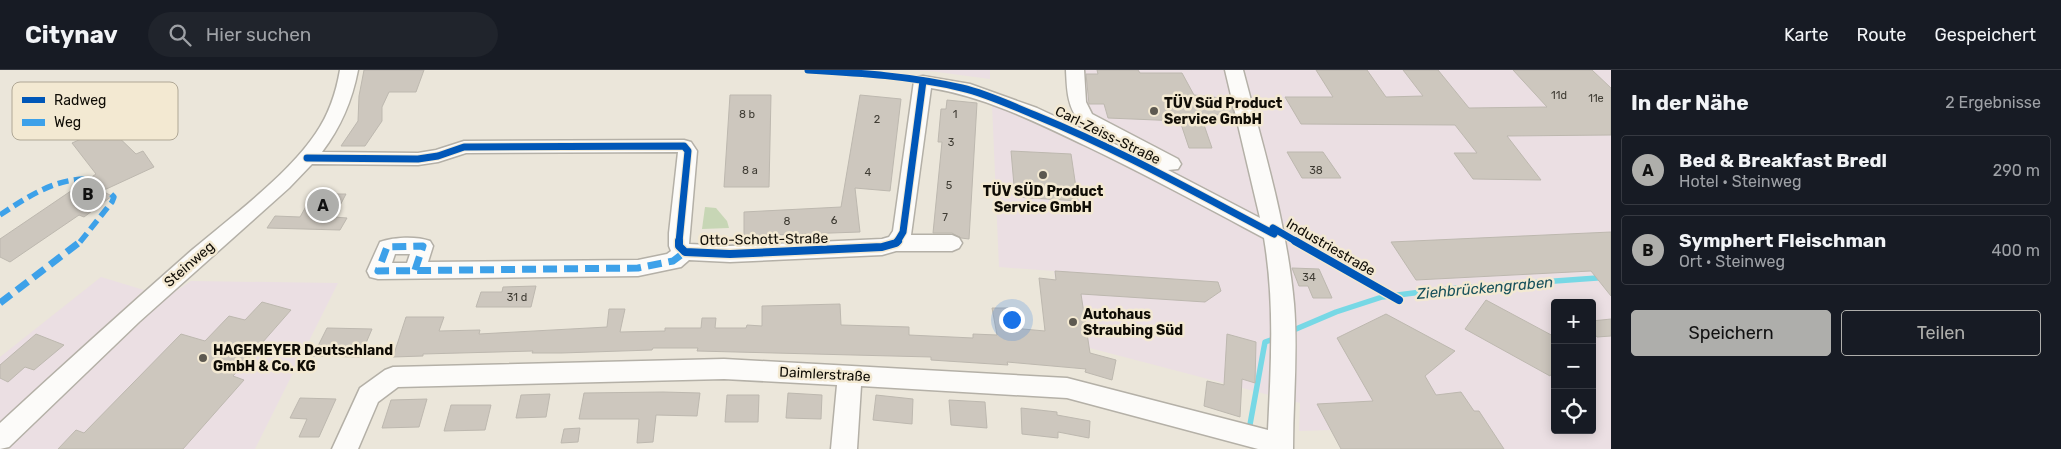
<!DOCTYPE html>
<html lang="de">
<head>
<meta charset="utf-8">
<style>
  :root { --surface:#171b24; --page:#20242c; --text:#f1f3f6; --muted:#9ea1a6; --line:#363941; --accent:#aeaeab }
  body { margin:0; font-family:Rubik,sans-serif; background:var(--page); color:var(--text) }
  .controls { position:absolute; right:15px; bottom:15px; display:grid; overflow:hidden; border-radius:5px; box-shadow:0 2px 12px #0003 }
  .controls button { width:45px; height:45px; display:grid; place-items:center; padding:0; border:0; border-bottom:1px solid var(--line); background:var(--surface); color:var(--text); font:25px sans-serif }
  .you { position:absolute; left:1011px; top:249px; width:18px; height:18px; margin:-12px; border:4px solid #fff; border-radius:50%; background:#1a73e8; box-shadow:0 0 0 8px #1a73e833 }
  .badge { display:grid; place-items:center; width:32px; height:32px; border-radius:50%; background:var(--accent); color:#111; font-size:16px; font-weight:700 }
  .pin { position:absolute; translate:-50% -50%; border:2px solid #fff; box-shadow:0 1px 5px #0006 }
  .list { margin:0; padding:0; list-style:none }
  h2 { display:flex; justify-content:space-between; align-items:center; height:65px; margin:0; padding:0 20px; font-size:21px }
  h2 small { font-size:16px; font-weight:400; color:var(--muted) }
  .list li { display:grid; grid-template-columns:32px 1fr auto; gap:15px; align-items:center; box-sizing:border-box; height:70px; margin:0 10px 10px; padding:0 10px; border:1px solid var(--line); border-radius:5px }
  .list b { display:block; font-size:19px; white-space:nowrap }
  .list p { margin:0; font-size:16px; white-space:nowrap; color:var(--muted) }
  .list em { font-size:16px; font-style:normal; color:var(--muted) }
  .actions { display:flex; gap:10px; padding:15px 20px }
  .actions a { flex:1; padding:11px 0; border:1px solid var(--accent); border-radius:5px; text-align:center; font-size:18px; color:var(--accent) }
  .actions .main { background:var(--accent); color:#111 }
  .icon { flex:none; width:28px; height:28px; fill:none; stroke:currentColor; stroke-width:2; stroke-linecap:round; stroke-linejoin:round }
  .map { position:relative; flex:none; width:1611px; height:379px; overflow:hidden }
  header { display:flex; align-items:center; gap:30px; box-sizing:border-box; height:70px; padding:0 25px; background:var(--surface); border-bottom:1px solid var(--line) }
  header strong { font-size:24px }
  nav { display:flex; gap:28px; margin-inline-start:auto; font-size:18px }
  .search { width:350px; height:45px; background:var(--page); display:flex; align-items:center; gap:12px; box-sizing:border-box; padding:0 18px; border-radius:28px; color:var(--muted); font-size:19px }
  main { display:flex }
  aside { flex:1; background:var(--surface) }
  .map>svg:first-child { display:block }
  .commercial { fill:#ebdfe3; fill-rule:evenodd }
  .green { fill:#c7d6b5 }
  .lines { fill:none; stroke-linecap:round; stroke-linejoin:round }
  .stream { stroke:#77d8e5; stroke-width:5.5 }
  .building { fill:#cdc7be; stroke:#bdb8af }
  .minor-casing { stroke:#b4b0a7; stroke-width:3 }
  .minor { fill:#fcfbf9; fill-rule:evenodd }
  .quiet-far1 { stroke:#3da1e9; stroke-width:5.5; stroke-dasharray:11 5.5; stroke-linecap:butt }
  .quiet { stroke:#3da1e9; stroke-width:7; stroke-dasharray:14 7; stroke-linecap:butt }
  .cycleway-far1-casing { stroke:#f3e9d2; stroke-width:9 }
  .cycleway-casing { stroke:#f3e9d2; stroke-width:11 }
  .cycleway-far1 { stroke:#0057b8; stroke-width:7 }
  .cycleway { stroke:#0057b8; stroke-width:8 }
  .poi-dot { fill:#5d5950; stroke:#f3e9d2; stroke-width:2 }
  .labels { text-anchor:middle; stroke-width:5; stroke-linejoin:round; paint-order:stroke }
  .number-label { font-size:11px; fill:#3f3c34 }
  .poi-label { font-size:14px; font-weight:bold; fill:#100d06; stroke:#f3e9d2; text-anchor:start }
  .street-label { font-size:14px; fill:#100d06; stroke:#f3e9d2 }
  .water-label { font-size:15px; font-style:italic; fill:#17515b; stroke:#f3e9d2 }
  .key { fill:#f3e9d2; stroke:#afa795; stroke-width:1 }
  .key-label { font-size:14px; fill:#100d06 }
</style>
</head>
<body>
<header>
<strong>Citynav</strong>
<div class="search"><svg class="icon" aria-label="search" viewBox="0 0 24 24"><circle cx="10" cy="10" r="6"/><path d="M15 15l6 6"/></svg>Hier suchen</div>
<nav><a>Karte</a><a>Route</a><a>Gespeichert</a></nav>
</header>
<main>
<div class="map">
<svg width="1611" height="379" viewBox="0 0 1611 379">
  <rect width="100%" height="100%" fill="#ebe6da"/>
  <g class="commercial">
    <path d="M910,0H990V9L930,1Z"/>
    <path d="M1080,0H1611V379H1341L1331,360L1299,361L1300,333L1063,271L1054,201L999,197L992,34L1069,69L1082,34ZM1555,233H1592V360H1555Z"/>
    <path d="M101,207L144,220L0,355V287Z"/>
    <path d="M191,211L338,213L255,379H8L167,227Z"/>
  </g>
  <path class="green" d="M705,137L716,138L727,151L729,158L702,159Z"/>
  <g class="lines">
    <g class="stream">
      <path d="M1289,262L1336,242L1382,227L1445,219L1611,207"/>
      <path d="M1249,360L1265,272L1277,268"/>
    </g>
  </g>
  <g class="building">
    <path d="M364,0H424L416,22H389L382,37V51L365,76H341L358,51L359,26Z"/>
    <path d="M1097,0H1138L1140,3H1182L1194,25L1230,29L1234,45L1219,44L1203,52L1212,78H1189L1180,51L1108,48L1104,34H1089L1086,4H1098Z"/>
    <path d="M1316,0H1367L1386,27L1423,26L1403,0H1438L1469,38L1547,37L1513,0H1592L1611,18V65L1507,66L1541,110L1473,109L1454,83H1477L1455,55L1301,54L1285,27H1333Z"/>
    <path d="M730,25H771L769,117H724Z"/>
    <path d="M860,25L901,29L890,121L855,118L860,162L744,166V142L841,137Z"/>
    <path d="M947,30L977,33L969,169L961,168L952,163H933L942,72H938L941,39H946Z"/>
    <path d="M108,57L136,84L143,81L154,97L102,121L112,126L84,147L79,145L10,192L0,187V169L96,104L72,73Z"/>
    <path d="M1011,81L1071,84L1078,131L1015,127Z"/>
    <path d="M1287,82H1323L1341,108H1302Z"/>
    <path d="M313,124H346L334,147L347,148L340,160L267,158L275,146L300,147Z"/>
    <path d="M1611,162V226L1591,201L1416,210L1391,172Z"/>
    <path d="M1292,198L1319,199L1332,228H1313L1308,216H1299Z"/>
    <path d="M1055,201L1218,212L1221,221L1205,232L1081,224L1090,283L1116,290L1112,310L1085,302L1086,299L1007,292L1008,295L931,290V287L697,281L698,278H653L652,280L561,283H532L533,281L423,284V286L393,287L406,247H444L439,261L480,260L479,264L607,257L609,239H625L620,262L665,261V258H701L702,248H716L715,258H746L747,255L762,256V236L840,234L841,255L909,257V265L973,268V264L997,265L992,238H1008L1012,258L1045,261L1039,208L1056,210Z"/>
    <path d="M536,216L531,237H476L481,222H502L503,217Z"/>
    <path d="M1486,230L1555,267V299L1550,306L1465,259Z"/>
    <path d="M262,232L291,240L233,306L244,310L183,379H58L76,360L84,363L181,264L205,271L229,246L245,250Z"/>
    <path d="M1386,244L1455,281L1425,306L1436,325L1461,322L1474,341H1479L1504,379H1341L1317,334L1373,331L1337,268Z"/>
    <path d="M1611,249V266L1597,267L1592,261V251Z"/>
    <path d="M327,258L372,259L360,287L313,286Z"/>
    <path d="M36,264L64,275L34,300L25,297L8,312L0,308V295Z"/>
    <path d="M1227,264L1256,272L1255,313L1242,309L1240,347L1204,336L1207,311L1224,315Z"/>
    <path d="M584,323L663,322L700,323L697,346L656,345L653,372L637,373L639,349H579Z"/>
    <path d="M788,323L822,325L821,349L786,348Z"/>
    <path d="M550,324L546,347L516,348L521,325Z"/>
    <path d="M727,325H759L758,352H725Z"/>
    <path d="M876,325L913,329L912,354L873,350Z"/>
    <path d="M300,328L336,329L319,367H299L307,349L290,348Z"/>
    <path d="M427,329L419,357L382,358L391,330Z"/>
    <path d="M949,330L985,332L987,358L951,355Z"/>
    <path d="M451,335H491L485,360L444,361Z"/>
    <path d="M1021,338L1057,342V345L1090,351L1089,368L1058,362V368L1022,364Z"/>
    <path d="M580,358L578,372L561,373L564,359Z"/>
  </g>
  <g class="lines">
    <g class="minor-casing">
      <path id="minor" d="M340,0H358C352,31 341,57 322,82L418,83L436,80L464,71L684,70L691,72L697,81L689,174L730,176L882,169L889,167L893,161L914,11L917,7L923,6L970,14L1037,38L1151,91L1080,52C1067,36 1067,20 1066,0H1084L1086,32L1092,44L1178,89L1181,94L1178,99L1168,100L1260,148L1225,0H1243C1263,77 1287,154 1294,234C1298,282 1293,331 1293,379H1258L1067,328L861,316L857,379H831L837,315L724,309L398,317L378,332L358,379H332L360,318L385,300L393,297L724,289L1067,308L1268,360C1271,295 1275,232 1264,168C1204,136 1145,104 1084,75C1034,51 985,27 931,18L911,165H952L959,168L962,173L959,178L952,181H896L882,185L730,192L689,190L681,197L638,206L378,209L370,207L367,201L380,172C394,167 416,166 430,171L433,176L428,192L638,190L667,184L671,181L669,176V163L678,82L466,83L438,92L418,95L312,94L289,118L139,252L9,377L0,379V353C63,295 127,237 192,180C231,147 288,105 316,63C329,44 336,23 340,0ZM395,184H410L407,193H392Z"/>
    </g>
    <use href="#minor" class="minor"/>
    <g class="quiet-far1">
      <path d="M0,145C29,126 55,108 91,109"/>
      <path d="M80,172L112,132L114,127L108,121"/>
    </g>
    <g class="quiet">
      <path d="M415,200L423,176L387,177L378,201L638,198L673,191L685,182"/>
      <path d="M0,233L81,171"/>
    </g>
    <g class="cycleway-far1-casing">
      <g id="cycleway-far1">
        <path d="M808,0C860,3 911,6 962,18C988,24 1012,36 1037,46C1118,79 1196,123 1274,164"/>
        <path d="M307,88L418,89L438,86L464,77L684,76L688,81L679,172"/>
        <path d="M1273,158L1297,172"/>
        <path d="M897,172L903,162L923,11"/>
      </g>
    </g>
    <g class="cycleway-casing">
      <g id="cycleway">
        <path d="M679,171V176L685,182L730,184L882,177L896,173L898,171"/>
        <path d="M1295,171L1399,230"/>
      </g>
    </g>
    <use href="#cycleway-far1" class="cycleway-far1"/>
    <use href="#cycleway" class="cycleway"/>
  </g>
  <g class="poi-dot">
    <circle cx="1154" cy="41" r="5"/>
    <circle cx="1043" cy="105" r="5"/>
    <circle cx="1073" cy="252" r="5"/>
    <circle cx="203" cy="288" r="5"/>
  </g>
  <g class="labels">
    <g class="number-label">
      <text x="1559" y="29">11d</text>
      <text x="1596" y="32">11e</text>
      <text x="747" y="48">8 b</text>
      <text x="955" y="48">1</text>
      <text x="877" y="53">2</text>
      <text x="951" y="76">3</text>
      <text x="750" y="104">8 a</text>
      <text x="1316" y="104">38</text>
      <text x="868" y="106">4</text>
      <text x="949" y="119">5</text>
      <text x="945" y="151">7</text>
      <text x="834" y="154">6</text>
      <text x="787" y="155">8</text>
      <text x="1309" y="211">34</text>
      <text x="517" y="231">31 d</text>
    </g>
    <g class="poi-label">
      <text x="1164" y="38">TÜV Süd Product<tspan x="1164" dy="16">Service GmbH</tspan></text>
      <text x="1043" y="126" text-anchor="middle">TÜV SÜD Product<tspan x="1043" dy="16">Service GmbH</tspan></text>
      <text x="1083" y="249">Autohaus<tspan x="1083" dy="16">Straubing Süd</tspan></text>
      <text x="213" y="285">HAGEMEYER Deutschland<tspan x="213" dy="16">GmbH &amp; Co. KG</tspan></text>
    </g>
    <g class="street-label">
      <text transform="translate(1108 65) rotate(26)" y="5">Carl-Zeiss-Straße</text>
      <text transform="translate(764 169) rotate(-1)" y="5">Otto-Schott-Straße</text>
      <text transform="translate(1331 177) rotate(30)" y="5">Industriestraße</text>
      <text transform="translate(189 194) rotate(-41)" y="5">Steinweg</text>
      <text transform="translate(825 304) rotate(3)" y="5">Daimlerstraße</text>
    </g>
    <g class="water-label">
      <text transform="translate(1485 218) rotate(-5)" y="5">Ziehbrückengraben</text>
    </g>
  </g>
  <rect x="12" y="12" width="166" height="58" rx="8" class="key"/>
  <rect x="22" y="27" width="23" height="6" fill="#0057b8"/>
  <rect x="22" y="49" width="23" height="7" fill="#3da1e9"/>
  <g class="key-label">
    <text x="54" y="35">Radweg</text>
    <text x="54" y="57">Weg</text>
  </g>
</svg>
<div class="controls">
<button>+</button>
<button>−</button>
<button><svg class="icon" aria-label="locate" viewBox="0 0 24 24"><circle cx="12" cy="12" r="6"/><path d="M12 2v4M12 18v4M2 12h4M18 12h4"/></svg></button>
</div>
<div class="you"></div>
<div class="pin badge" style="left:323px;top:135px">A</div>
<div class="pin badge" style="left:88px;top:124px">B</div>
</div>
<aside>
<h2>In der Nähe<small>2 Ergebnisse</small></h2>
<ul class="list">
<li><span class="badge">A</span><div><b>Bed &amp; Breakfast Bredl</b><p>Hotel · Steinweg</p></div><em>290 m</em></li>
<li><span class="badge">B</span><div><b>Symphert Fleischman</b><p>Ort · Steinweg</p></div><em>400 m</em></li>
</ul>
<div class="actions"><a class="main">Speichern</a><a>Teilen</a></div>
</aside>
</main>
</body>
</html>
